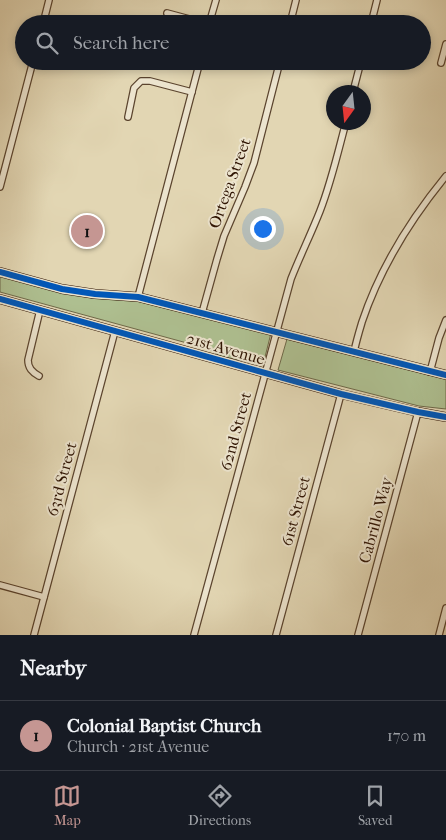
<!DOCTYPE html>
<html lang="en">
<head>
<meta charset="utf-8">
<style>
  :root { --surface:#171b24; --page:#242831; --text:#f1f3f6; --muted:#9ea1a6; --line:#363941; --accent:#c59692 }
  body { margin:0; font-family:"IM FELL French Canon",serif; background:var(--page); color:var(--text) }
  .compass { position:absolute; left:326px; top:85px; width:45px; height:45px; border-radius:50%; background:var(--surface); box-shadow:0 2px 8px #0003; rotate:195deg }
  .you { position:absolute; left:262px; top:228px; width:18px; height:18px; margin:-12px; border:4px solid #fff; border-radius:50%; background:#1a73e8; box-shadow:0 0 0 8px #1a73e833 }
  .badge { display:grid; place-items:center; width:32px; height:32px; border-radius:50%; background:var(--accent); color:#111; font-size:16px; font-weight:700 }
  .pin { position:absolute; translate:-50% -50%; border:2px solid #fff; box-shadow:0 1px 5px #0006 }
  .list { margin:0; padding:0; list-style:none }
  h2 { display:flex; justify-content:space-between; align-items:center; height:65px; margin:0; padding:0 20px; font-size:21px }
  h2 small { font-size:16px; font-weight:400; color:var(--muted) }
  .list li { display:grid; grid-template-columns:32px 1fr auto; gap:15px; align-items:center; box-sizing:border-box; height:70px; padding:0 20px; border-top:1px solid var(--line) }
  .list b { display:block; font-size:19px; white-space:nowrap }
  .list p { margin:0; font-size:16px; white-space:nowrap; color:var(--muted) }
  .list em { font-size:16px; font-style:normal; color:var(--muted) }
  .icon { flex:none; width:28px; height:28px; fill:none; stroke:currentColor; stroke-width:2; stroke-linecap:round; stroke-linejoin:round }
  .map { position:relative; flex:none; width:446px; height:635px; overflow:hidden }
  .search { position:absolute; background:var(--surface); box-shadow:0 2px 8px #0003; left:15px; right:15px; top:15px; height:55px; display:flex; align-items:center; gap:12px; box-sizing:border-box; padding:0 18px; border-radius:28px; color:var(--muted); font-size:19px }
  .sheet { height:135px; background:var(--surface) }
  nav { display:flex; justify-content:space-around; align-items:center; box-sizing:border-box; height:70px; border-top:1px solid var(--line); background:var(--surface); font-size:14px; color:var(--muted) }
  nav a { display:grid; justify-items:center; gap:2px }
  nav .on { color:var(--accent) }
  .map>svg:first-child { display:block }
  .grass { fill:#aebf90; stroke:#6e6949 }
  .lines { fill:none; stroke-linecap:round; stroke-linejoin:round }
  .street-casing { stroke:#5b442e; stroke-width:8 }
  .secondary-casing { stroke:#2e1302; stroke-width:10 }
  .street { stroke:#ece4ce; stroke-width:5.5 }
  .secondary { stroke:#ece4ce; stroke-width:8 }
  .cycleway-casing { stroke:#ece4ce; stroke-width:9 }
  .cycleway { stroke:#0057b8; stroke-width:6 }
  .labels { text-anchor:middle; stroke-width:4; stroke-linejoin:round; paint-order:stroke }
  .street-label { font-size:16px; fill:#2e1302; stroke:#ece4ce }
</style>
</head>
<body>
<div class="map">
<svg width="446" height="635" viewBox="0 0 446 635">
  <rect width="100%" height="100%" fill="#e2d6b3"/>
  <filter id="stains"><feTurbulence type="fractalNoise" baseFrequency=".004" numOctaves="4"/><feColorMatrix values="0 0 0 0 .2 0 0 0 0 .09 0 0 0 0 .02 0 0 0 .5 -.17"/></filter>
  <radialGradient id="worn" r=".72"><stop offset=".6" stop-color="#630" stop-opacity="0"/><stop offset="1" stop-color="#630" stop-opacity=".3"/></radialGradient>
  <g class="grass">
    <path d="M0,276L60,292L92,298L137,301L271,333L263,365L220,356L209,349L0,292Z"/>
    <path d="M287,339L446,379V409L419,406L278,370Z"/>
  </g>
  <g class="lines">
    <g class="street-casing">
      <g id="street">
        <path d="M167,13L208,24"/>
        <path d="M43,24L49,0"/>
        <path d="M209,24L216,0"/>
        <path d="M290,24L296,0"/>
        <path d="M371,24L377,0"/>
        <path d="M441,63L446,44"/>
        <path d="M353,92L361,61"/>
        <path d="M128,117L134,88L141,81H150L192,92"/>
        <path d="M0,187L33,61"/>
        <path d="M138,297L200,61"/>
        <path d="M202,313L217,259L224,236L245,187L254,163L280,61"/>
        <path d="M354,352C356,342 359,332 362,322C380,268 410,220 446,176"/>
        <path d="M430,372L439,338L446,320"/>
        <path d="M39,376C32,372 28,368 28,360L40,310"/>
        <path d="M0,585L44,597"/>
        <path d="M34,635L115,331"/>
        <path d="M194,635L291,279C300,256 311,234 320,211C331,183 338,152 346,122"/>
        <path d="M276,635L341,394"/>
        <path d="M358,635L418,412"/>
        <path d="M439,635L446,608"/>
      </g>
    </g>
    <g class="secondary-casing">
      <g id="secondary">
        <path d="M0,272L62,289L95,294L138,297L446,375"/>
        <path d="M0,299L341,394L418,412L446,417"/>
      </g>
    </g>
    <use href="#street" class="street"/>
    <use href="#secondary" class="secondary"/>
    <g class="cycleway-casing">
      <g id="cycleway">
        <path d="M0,272L62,289L95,294L138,297L446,375"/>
        <path d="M0,299L341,394L418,412L446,417"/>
      </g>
    </g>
    <use href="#cycleway" class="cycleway"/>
  </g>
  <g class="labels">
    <g class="street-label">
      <text transform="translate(229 183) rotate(-70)" y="6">Ortega Street</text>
      <text transform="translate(226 348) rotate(16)" y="6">21st Avenue</text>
      <text transform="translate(235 431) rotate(-75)" y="6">62nd Street</text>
      <text transform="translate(61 479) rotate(-75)" y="6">63rd Street</text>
      <text transform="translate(295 511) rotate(-75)" y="6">61st Street</text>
      <text transform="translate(375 520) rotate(-75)" y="6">Cabrillo Way</text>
    </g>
  </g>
  <rect width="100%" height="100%" filter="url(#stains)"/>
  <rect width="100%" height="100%" fill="url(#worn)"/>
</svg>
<svg class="compass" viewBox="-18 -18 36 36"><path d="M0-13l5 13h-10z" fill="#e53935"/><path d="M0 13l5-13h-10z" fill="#9ea1a6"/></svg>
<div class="you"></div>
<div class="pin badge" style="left:87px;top:231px">1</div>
<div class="search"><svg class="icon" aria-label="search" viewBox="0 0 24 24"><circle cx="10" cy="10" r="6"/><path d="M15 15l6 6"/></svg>Search here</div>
</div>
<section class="sheet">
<h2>Nearby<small></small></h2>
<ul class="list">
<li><span class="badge">1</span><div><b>Colonial Baptist Church</b><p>Church · 21st Avenue</p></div><em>170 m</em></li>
</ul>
</section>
<nav>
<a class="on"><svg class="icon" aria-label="map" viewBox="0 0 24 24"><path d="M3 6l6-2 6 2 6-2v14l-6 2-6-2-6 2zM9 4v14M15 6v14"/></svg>Map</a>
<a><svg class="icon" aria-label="directions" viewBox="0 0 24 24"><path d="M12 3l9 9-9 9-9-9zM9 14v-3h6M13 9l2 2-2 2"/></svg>Directions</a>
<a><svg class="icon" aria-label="saved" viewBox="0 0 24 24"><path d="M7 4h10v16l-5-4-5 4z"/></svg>Saved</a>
</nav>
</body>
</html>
